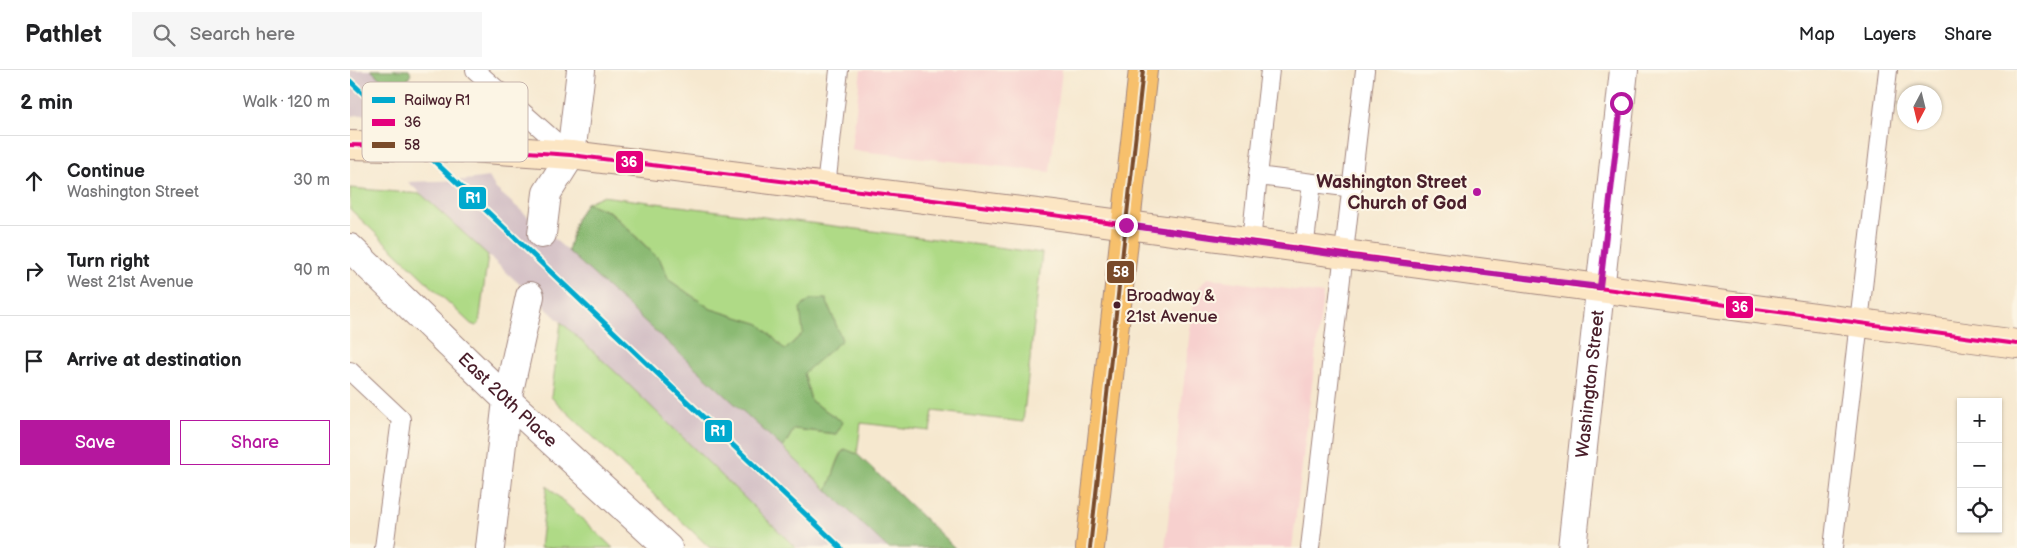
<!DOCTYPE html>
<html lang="en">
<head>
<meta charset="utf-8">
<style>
  :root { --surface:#fff; --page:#f6f6f6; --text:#202124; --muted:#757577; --line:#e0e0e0; --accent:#b5179e }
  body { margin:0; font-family:"Balsamiq Sans",sans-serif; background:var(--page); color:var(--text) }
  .controls { position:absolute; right:15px; bottom:15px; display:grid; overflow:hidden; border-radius:0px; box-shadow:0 1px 4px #0004 }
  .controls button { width:45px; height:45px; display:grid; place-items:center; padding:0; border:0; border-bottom:1px solid var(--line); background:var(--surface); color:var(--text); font:25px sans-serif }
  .compass { position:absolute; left:1547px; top:15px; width:45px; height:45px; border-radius:50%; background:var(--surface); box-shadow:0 1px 4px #0004; rotate:187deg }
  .stop { position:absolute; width:15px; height:15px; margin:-11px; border:4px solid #b5179e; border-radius:50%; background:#fff }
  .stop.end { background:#b5179e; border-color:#fff; box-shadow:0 1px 5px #0008 }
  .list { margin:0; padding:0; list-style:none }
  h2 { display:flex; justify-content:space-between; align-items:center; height:65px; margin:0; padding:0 20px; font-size:21px }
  h2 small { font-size:16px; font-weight:400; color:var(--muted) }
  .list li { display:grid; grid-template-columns:32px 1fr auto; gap:15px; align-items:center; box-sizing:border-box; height:90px; padding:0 20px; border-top:1px solid var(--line) }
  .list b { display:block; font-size:19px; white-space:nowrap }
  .list p { margin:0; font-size:16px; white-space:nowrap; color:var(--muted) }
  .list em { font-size:16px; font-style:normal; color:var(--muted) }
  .actions { display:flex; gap:10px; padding:15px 20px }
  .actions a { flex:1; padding:11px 0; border:1px solid var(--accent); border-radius:0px; text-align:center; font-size:18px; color:var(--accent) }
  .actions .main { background:var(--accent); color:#fff }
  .icon { flex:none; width:28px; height:28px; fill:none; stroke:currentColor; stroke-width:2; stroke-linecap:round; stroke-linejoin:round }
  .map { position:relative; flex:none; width:1667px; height:478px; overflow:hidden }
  header { display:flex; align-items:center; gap:30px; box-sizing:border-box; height:70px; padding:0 25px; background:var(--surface); border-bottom:1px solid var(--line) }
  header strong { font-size:24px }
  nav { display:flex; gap:28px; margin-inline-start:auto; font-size:18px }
  .search { width:350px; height:45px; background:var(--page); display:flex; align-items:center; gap:12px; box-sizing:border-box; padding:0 18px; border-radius:0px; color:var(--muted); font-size:19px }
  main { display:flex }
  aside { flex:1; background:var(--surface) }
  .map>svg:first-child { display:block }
  .built { fill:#f7d0ce }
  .industrial { fill:#d2bec4 }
  .green { fill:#afda86; stroke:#7c7c58 }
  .forest { fill:#8bba73; stroke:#6a6c4f }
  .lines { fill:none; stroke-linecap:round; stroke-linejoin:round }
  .lane-casing { stroke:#a0847d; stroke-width:20 }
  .street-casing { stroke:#a0847d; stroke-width:30 }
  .secondary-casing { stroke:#a0847d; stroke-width:30 }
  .primary-casing { stroke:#a0847d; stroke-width:30 }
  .lane { stroke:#fff; stroke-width:18 }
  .street { stroke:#fff; stroke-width:28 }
  .secondary { stroke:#fce6c4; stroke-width:28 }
  .primary { stroke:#f7c06c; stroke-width:28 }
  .bus-1-casing { stroke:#fcf5e5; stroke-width:8 }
  .bus-2-casing { stroke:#fcf5e5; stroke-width:8 }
  .bus-1 { stroke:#e5007d; stroke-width:4 }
  .bus-2 { stroke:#7a4b2a; stroke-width:4 }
  .rail-1-casing { stroke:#fcf5e5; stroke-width:9 }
  .rail-1 { stroke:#00a9ce; stroke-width:5 }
  .route { stroke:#b5179e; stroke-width:6 }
  .poi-dot { fill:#b5179e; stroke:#fcf5e5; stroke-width:2 }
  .bus-dot { fill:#4a1f2b; stroke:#fcf5e5; stroke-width:2 }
  .labels { text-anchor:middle; stroke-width:4.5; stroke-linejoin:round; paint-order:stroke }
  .bus-label { font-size:17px; fill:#4a1f2b; stroke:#fcf5e5; text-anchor:start }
  .poi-label { font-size:18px; font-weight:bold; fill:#4a1f2b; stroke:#fcf5e5; text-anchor:end }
  .street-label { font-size:18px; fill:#4a1f2b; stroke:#fcf5e5 }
  .key { fill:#fcf5e5; stroke:#c7b5ad; stroke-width:1 }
  .key-label { font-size:14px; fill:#4a1f2b }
  .line-badge { stroke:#fcf5e5; stroke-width:2 }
  .badge-label { font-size:14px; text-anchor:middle; font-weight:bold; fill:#fff }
</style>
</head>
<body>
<header>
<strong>Pathlet</strong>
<div class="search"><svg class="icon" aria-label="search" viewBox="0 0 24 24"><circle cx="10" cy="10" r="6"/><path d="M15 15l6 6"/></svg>Search here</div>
<nav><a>Map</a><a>Layers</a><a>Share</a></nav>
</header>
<main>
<aside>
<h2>2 min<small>Walk · 120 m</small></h2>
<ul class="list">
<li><svg class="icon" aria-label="ahead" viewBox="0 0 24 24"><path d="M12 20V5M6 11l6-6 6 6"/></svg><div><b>Continue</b><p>Washington Street</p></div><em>30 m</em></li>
<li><svg class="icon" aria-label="right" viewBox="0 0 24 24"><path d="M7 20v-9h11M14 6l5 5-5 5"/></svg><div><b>Turn right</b><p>West 21st Avenue</p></div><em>90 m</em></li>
<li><svg class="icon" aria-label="arrive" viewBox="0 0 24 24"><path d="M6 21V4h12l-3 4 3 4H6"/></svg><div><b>Arrive at destination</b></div></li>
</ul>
<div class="actions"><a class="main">Save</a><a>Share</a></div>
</aside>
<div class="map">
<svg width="1667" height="478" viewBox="0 0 1667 478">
  <rect width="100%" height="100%" fill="#fcf5e5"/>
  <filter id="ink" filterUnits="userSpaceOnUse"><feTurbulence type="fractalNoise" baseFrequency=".02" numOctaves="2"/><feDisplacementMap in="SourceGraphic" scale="10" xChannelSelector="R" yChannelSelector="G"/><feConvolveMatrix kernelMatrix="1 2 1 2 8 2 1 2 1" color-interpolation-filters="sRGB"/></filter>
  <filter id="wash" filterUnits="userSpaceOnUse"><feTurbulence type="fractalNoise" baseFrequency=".0096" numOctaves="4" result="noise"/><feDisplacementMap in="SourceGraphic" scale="20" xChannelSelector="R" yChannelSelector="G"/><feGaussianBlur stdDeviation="1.12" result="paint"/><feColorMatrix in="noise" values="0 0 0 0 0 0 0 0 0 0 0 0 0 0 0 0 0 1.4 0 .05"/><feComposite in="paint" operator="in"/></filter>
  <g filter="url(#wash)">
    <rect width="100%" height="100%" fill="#f6e8cf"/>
    <g class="built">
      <path d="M511,0H712L700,102L501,80Z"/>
      <path d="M857,208L973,224L942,478H815L844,224Z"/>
    </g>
    <g class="industrial">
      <path d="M0,0H21L48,26L35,38L20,44L0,46Z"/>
      <path d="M139,107L146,119L218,181L447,391L538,478H446L272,308L58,112L116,110Z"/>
    </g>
    <g class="green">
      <path d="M0,118L71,124L138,185L129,254L126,256L121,254L0,139Z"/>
      <path d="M252,126L692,183L673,352L583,341L580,361L511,353L507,384L494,379C486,391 484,406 477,420L433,378L444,359L486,364L493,352L461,331L454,303L453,263L435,280L410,254L361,239L319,210L310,190L261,142L236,133Z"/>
      <path d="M211,252L272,308L446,478H360L201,327Z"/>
      <path d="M197,416L263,478H190Z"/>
    </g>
    <g class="forest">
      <path d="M21,0H59L61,4L48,26Z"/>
      <path d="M236,133L260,142L310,190L319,210L361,239L410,254L435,280L453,263L450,238L461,229H476L492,270L454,303L461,331L493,352L486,364L444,359L433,378L218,181L226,150Z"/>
      <path d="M495,379L507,384L605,478H538L477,420C484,406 486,391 495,379Z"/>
    </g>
  </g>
  <g filter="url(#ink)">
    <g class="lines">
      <g class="lane-casing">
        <g id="lane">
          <path d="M125,0L221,85"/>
          <path d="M920,0L908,106L1003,118"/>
          <path d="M476,117L489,0"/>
          <path d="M901,172L908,106"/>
          <path d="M954,180L962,113"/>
          <path d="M0,301L51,349L34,478"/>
          <path d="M960,478L1015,0"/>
          <path d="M1483,478L1538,0"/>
        </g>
      </g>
      <g class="street-casing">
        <g id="street">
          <path d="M192,164L197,123L221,85L231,0"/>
          <path id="s1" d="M0,178L157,330L318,478"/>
          <path d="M140,478L157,330L180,226"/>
          <path id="s2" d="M1222,478L1274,0"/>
        </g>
      </g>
      <g class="secondary-casing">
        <path id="secondary" d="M0,75L120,78L221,85L703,145L1667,274"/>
      </g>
      <g class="primary-casing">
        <path id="primary" d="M740,478L793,0"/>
      </g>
      <use href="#lane" class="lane"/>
      <use href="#street" class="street"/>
      <use href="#secondary" class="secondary"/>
      <use href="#primary" class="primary"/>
      <g class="bus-1-casing">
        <path id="bus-1" d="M0,75L120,78L221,85L703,145L1667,274"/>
      </g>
      <g class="bus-2-casing">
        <path id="bus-2" d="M740,478L793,0"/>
      </g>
      <use href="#bus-1" class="bus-1"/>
      <use href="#bus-2" class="bus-2"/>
      <g class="rail-1-casing">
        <path id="rail-1" d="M0,11L491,478"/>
      </g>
      <use href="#rail-1" class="rail-1"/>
    </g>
  </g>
  <g class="lines" filter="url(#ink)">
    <path class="route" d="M776,155L995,186L1250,217L1271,33"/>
  </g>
  <circle class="poi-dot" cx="1127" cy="122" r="5"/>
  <circle class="bus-dot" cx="767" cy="235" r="4.5"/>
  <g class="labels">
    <g class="bus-label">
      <text x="776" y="231">Broadway &amp;<tspan x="776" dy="21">21st Avenue</tspan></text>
    </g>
    <g class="poi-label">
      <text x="1117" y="118">Washington Street<tspan x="1117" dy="21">Church of God</tspan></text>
    </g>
    <g class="street-label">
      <text dy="6" stroke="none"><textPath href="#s2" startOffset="165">Washington Street</textPath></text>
      <text dy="6" stroke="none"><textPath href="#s1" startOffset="219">East 20th Place</textPath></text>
    </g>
  </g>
  <rect x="12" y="12" width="166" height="80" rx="8" class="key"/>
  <rect x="22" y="27" width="23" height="6" fill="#00a9ce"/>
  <rect x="22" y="49" width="23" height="7" fill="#e5007d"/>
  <rect x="22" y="72" width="23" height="6" fill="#7a4b2a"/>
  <g class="key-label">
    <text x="54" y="35">Railway R1</text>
    <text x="54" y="57">36</text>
    <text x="54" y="80">58</text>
  </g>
  <g class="line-badge">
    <rect x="265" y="80" width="29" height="24" rx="5" fill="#e5007d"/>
    <rect x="108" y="116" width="29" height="24" rx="5" fill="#00a9ce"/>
    <rect x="756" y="190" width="29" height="24" rx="5" fill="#7a4b2a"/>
    <rect x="1375" y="225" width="29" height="24" rx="5" fill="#e5007d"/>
    <rect x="354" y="349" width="29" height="24" rx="5" fill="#00a9ce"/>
  </g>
  <g class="badge-label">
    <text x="279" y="97">36</text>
    <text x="123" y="133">R1</text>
    <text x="771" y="207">58</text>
    <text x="1390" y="242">36</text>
    <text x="368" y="366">R1</text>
  </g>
</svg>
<div class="controls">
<button>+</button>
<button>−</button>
<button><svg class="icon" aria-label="locate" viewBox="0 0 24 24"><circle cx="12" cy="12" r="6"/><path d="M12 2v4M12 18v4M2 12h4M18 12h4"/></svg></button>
</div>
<svg class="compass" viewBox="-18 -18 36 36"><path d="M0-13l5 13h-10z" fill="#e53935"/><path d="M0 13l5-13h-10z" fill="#757577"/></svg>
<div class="stop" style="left:1271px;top:33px"></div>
<div class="stop end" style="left:776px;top:155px"></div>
</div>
</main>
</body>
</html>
